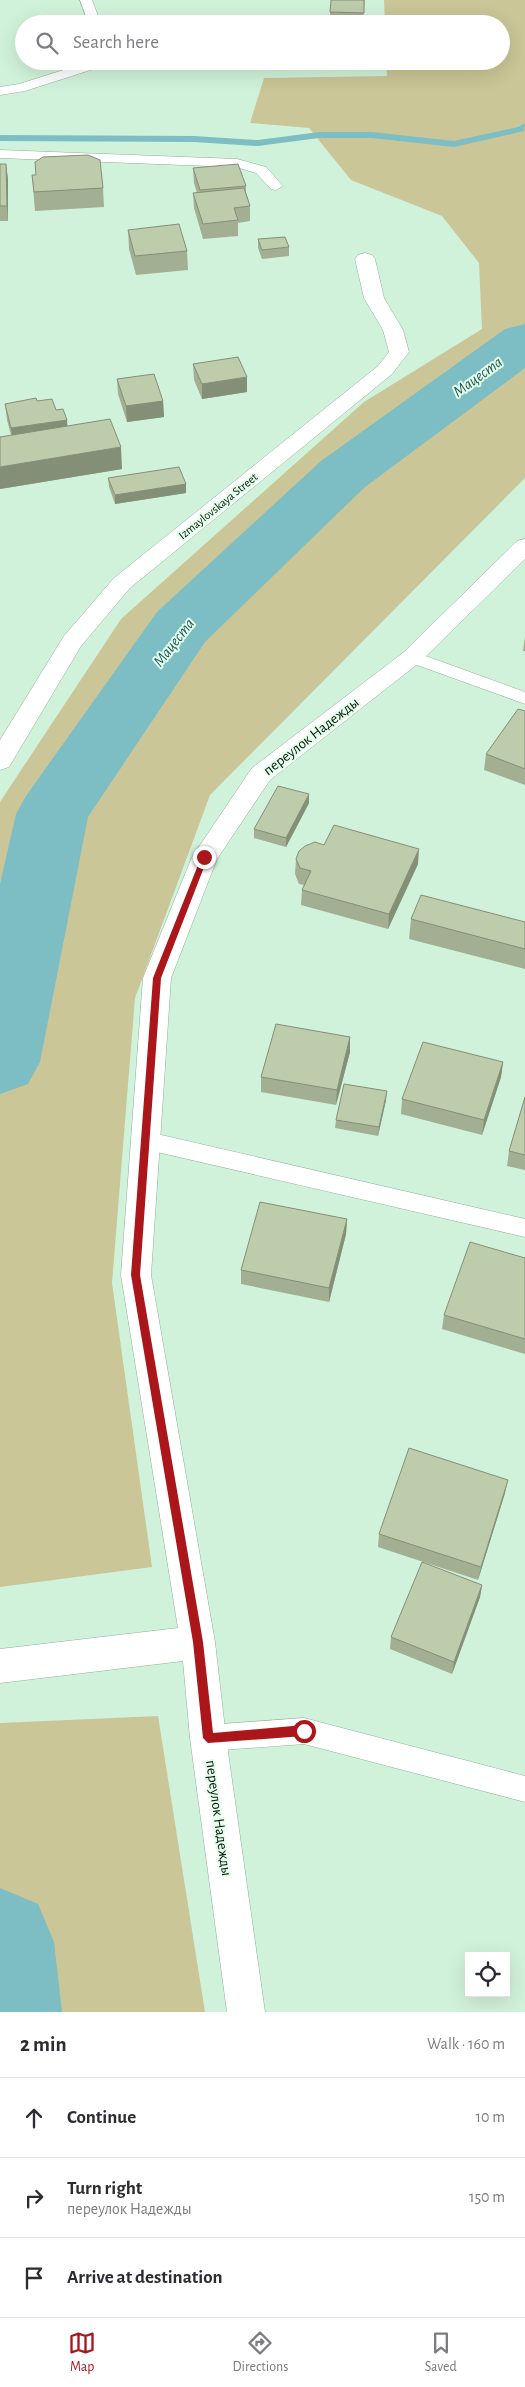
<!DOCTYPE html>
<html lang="en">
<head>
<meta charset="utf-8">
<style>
  :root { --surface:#fff; --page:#f2f2f3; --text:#2b2b33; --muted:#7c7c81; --line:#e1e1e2; --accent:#aa161a }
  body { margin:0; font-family:"Alegreya Sans",sans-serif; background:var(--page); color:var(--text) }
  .controls { position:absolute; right:15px; bottom:15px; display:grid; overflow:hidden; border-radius:0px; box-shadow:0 5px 20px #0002 }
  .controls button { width:45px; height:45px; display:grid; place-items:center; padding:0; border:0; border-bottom:1px solid var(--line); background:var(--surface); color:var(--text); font:25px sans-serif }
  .stop { position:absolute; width:15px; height:15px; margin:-11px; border:4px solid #aa161a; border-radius:50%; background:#fff }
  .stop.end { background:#aa161a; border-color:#fff; box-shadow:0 1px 5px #0008 }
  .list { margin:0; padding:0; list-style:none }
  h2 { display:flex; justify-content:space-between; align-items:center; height:65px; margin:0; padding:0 20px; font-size:21px }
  h2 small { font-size:16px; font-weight:400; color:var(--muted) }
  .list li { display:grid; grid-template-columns:32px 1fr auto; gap:15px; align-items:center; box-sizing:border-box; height:80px; padding:0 20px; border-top:1px solid var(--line) }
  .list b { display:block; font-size:19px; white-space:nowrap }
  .list p { margin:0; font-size:16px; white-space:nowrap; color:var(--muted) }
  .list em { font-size:16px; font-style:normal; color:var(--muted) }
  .icon { flex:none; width:28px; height:28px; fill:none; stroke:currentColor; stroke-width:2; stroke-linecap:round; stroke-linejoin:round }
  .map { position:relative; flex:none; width:525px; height:2012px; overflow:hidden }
  .search { position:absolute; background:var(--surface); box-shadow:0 5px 20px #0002; left:15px; right:15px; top:15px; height:55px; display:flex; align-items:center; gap:12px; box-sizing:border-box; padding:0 18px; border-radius:28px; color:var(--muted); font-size:19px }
  .sheet { height:305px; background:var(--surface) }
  nav { display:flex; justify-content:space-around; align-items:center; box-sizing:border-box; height:70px; border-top:1px solid var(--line); background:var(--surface); font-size:14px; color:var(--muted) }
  nav a { display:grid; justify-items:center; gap:2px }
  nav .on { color:var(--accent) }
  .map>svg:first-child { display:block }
  .green { fill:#cac697 }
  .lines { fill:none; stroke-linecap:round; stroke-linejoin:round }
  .stream { fill:#7cbec4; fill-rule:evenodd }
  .river { fill:#7cbec4; fill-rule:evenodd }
  .lane-casing { stroke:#90b098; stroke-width:1 }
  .street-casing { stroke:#90b098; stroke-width:1 }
  .lane { fill:#fff; fill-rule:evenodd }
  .street { fill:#fff; fill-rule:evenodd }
  .wall { fill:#a3af93 }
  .shaded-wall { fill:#848f78 }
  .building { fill:#bdccab; stroke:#848f78 }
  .route { fill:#aa161a }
  .labels { text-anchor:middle; stroke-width:4; stroke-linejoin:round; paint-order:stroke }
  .far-street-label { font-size:12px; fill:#0a160e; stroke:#e3feea }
  .street-label { font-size:15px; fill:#0a160e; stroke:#e3feea }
  .water-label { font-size:16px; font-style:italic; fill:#1c5559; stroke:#e3feea }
</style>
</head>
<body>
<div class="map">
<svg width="525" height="2012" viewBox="0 0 525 2012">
  <rect width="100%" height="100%" fill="#d1f2da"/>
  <g class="green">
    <path d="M384,0H525V478L210,795L135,998L112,1283L152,1567L0,1587V802L121,619L364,402L482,329L479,263L442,216L351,180L309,128L250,123L264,78L387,76L386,61H501V24H385Z"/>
    <path d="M158,1716L205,2012H0V1723Z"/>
  </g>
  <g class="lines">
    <path class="stream" d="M525,123L524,131L454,147L372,138H319L258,146L194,142L0,141V135L194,136L258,140L319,132H372L454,141L518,127Z"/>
    <g class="river">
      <path d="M525,324V368L365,487L205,642L88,817L40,1062L28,1084L0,1094V884L16,814L26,796L157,612L321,461L505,329Z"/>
      <path d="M0,1888L38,1904L54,1942L62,2012H0Z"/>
    </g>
    <g class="lane-casing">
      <g id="lane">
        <path d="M80,0H92L101,24H89Z"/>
        <path d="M92,61H111L109,64L25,91L0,95V87L19,84Z"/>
        <path d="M0,150L237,159L266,167L283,186L276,190L271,189L256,173L236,167L0,158Z"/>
        <path d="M412,651L525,692V704L406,661L403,657L406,653Z"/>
        <path d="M144,1131L525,1219V1237L144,1149L137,1146L133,1140L137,1134Z"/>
        <path d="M304,1718L525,1776V1802L304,1744L208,1751L199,1747L195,1738L199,1729L208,1725Z"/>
      </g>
    </g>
    <g class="street-casing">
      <g id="street">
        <path d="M365,253L372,255L375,259L384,298L403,330L409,352L392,374L130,588L81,646L9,767L0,770V740L64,636L114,578L378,366L389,352L383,330L364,298L355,259L358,255Z"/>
        <path d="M525,539V559L420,662L270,780L217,859L171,978L151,1275L215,1642L226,1738L265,2012H227L190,1738L183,1661L0,1683V1649L178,1628L121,1275L143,978L192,857L252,768L404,652L517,541Z"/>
      </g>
    </g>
    <use href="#lane" class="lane"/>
    <use href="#street" class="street"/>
  </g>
  <g class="wall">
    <path d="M365,0L363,21L330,20V12Z"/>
    <path d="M0,164H6L8,179V221H0Z"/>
    <path d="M193,168L246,186V192L250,206V221L238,223V236L203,239L194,208L193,193H197L194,183Z"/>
    <path d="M32,175L103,188L104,207L35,211Z"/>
    <path d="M128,230L187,251L188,270L136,275L129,249Z"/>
    <path d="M258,239L289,247V256L262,259L258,248Z"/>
    <path d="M193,364L247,392L202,399L194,380Z"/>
    <path d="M117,379L163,401L164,417L127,422L118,394Z"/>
    <path d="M37,401L56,410L67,420V426L122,469L0,489V437L11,435L7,420L5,404Z"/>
    <path d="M108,478L186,484V493L115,504L109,487Z"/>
    <path d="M525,636V651H523Z"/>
    <path d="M525,711V785L484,770L486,754Z"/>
    <path d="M309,803L286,847L254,838V829Z"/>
    <path d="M296,859L418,864L388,929L301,905L302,890L304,885L299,884L295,874Z"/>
    <path d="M411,919L525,922V969L409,939Z"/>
    <path d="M350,1037V1052L336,1105L261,1092V1077Z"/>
    <path d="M503,1062L501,1077L482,1135L401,1114L402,1099Z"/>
    <path d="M525,1097V1170L507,1166L509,1151Z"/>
    <path d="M386,1100L378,1136L335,1128L336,1120Z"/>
    <path d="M347,1219L346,1234L329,1302L241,1284V1270Z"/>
    <path d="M525,1258V1354L442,1329L444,1315Z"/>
    <path d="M505,1493L478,1580L378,1547L379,1534Z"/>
    <path d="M482,1585L480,1597L452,1674L390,1649L391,1637Z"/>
  </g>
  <g class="shaded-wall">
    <path d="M6,164L8,179V221L7,206Z"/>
    <path d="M247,377V392L202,399V384Z"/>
    <path d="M163,401L164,417L127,422L126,406Z"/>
    <path d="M67,420L68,436L13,443L11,428Z"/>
    <path d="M121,447L122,469L0,489V467Z"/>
    <path d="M186,484V493L115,504V495Z"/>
    <path d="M309,794V803L286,847V838Z"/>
    <path d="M419,849L418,864L388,929L389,914Z"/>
    <path d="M350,1037V1052L336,1105L337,1090Z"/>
    <path d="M503,1062L501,1077L482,1135L484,1120Z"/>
    <path d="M387,1091L386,1100L378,1136L379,1127Z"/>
    <path d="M347,1219L346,1234L329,1302V1288Z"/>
    <path d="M508,1480L505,1493L478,1580L481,1567Z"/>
    <path d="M482,1585L480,1597L452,1674L454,1662Z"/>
  </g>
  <g class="building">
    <path d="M331,0H364V13L330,12Z"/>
    <path d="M325,20L370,21V24H324Z"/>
    <path d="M88,155L100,160L103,188L34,192L32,175H36L35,162L43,157Z"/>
    <path d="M0,164H6L7,206H0Z"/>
    <path d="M238,164L246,186L200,190L193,168Z"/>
    <path d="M244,188L250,206L234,208L238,220L203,224L193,193Z"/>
    <path d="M179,224L187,251L135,256L128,230Z"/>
    <path d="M285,237L289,247L262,250L258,239Z"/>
    <path d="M238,357L247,377L202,384L193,364Z"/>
    <path d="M154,374L163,401L126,406L117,379Z"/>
    <path d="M36,398L37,401L52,399L56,410L63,409L67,420L11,428L5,404Z"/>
    <path d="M110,419L121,447L0,467V437Z"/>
    <path d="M179,467L186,484L115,495L108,478Z"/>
    <path d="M518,709L525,711V769L486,754Z"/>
    <path d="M278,786L309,794L286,838L254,829Z"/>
    <path d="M334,825L419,849L389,914L302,890L311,871L300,868L296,859L299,851L305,846L315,842L324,845Z"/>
    <path d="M421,895L525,922V949L411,919Z"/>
    <path d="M276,1024L350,1037L337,1090L261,1077Z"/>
    <path d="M423,1042L503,1062L484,1120L402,1099Z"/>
    <path d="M344,1084L387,1091L379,1127L336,1120Z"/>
    <path d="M525,1097V1155L509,1151Z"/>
    <path d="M260,1202L347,1219L329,1288L241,1270Z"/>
    <path d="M470,1242L525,1258V1339L444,1315Z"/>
    <path d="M409,1448L508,1480L481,1567L379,1534Z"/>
    <path d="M422,1562L482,1585L454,1662L391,1637Z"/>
  </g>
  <path class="route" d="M202,855L208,857L161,978L140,1275L203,1642L213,1733L304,1725L309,1731L304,1736L208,1743L203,1738L193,1642L131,1275L153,978Z"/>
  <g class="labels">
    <g class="far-street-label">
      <text transform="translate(218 506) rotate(-39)" y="4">Izmaylovskaya Street</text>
    </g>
    <g class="street-label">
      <text transform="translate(311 736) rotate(-38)" y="5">переулок Надежды</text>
      <text transform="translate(219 1818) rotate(82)" y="5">переулок Надежды</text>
    </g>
    <g class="water-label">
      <text transform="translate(477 376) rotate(-36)" y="6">Мацеста</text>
      <text transform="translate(173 642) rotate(-52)" y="6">Мацеста</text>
    </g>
  </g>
</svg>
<div class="controls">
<button><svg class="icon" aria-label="locate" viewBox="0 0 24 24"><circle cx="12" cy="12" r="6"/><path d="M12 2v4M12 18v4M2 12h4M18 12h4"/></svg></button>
</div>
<div class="stop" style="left:304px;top:1731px"></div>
<div class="stop end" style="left:204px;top:857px"></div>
<div class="search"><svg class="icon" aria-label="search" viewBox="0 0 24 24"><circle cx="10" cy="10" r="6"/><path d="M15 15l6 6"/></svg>Search here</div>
</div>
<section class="sheet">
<h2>2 min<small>Walk · 160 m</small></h2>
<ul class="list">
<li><svg class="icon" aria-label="ahead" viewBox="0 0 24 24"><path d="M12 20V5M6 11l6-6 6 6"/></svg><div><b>Continue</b></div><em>10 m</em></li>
<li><svg class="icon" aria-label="right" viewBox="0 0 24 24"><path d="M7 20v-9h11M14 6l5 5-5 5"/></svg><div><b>Turn right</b><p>переулок Надежды</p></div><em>150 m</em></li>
<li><svg class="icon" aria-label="arrive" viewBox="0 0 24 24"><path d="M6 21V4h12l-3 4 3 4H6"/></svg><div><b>Arrive at destination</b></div></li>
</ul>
</section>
<nav>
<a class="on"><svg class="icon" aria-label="map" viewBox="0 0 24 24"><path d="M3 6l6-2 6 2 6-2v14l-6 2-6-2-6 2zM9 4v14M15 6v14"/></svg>Map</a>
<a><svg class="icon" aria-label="directions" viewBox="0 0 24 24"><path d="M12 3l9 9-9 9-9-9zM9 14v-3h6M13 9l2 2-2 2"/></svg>Directions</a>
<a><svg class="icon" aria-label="saved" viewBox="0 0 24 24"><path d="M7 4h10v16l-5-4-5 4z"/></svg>Saved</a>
</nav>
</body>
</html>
